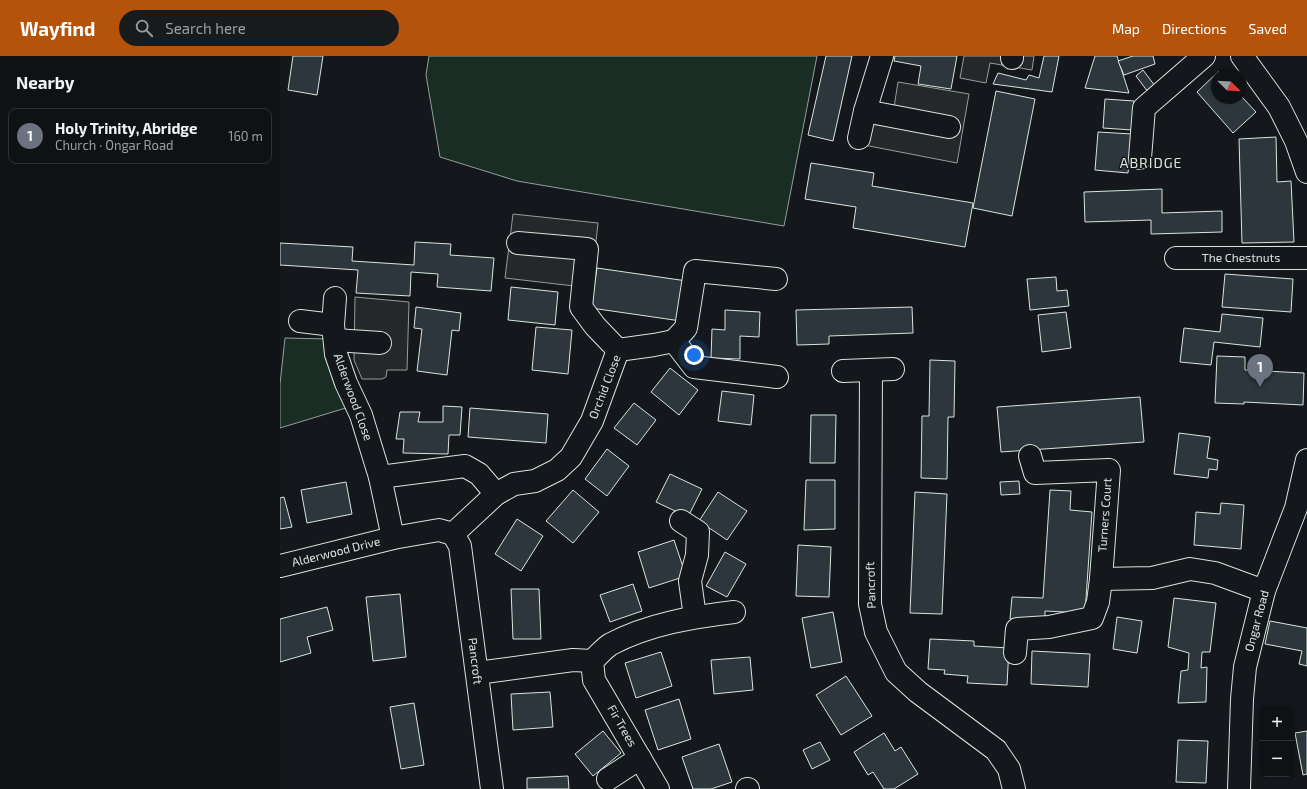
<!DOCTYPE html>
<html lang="en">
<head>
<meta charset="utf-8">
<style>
  :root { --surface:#0f1215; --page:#181b1e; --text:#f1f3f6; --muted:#9b9ea0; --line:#2f3234; --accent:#b45309 }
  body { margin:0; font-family:"Exo 2",sans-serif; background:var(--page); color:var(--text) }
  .controls { position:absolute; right:12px; bottom:12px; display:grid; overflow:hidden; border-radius:8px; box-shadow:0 1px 3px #0004 }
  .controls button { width:36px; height:36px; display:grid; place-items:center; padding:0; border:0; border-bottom:1px solid var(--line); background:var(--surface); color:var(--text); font:20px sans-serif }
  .compass { position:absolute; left:931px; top:12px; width:36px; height:36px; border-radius:50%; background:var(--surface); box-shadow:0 1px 3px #0004; rotate:114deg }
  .you { position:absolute; left:414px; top:299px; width:14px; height:14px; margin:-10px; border:3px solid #fff; border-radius:50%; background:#1a73e8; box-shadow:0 0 0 6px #1a73e833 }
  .badge { display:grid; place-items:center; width:26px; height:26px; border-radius:50%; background:var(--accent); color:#fff; font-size:13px; font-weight:700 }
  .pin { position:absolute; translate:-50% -33px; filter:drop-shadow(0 1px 2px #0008) }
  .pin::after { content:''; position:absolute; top:21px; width:14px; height:12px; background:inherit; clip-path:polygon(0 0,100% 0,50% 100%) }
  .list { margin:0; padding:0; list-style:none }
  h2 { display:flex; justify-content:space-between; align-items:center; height:52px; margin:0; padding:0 16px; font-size:17px }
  h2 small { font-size:13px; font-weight:400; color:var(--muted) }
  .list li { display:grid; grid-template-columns:26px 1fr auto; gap:12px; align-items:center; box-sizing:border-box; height:56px; margin:0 8px 8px; padding:0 8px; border:1px solid var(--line); border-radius:8px }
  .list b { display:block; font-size:15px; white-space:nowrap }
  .list p { margin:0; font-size:13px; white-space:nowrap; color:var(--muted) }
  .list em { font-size:13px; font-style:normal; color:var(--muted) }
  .icon { flex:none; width:22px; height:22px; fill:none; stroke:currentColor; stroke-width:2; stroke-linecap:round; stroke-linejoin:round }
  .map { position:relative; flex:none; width:1027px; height:733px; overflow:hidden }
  header { display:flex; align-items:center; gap:24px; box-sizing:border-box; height:56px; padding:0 20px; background:var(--accent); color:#fff }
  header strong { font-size:19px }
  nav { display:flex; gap:22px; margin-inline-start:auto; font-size:14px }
  .search { width:280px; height:36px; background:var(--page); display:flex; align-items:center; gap:10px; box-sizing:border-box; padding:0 14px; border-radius:22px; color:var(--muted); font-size:15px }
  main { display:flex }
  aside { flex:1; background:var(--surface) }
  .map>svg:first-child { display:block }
  .green { fill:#1a2d24; stroke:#939e99 }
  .parking { fill:#24282b; stroke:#939e99 }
  .building { fill:#2c363c; stroke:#d8e6dc }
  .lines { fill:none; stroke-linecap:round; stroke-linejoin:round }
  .minor-casing { stroke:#d8e6dc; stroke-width:24 }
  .major-casing { stroke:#d8e6dc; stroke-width:24 }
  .minor { stroke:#14181c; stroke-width:22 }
  .major { stroke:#14181c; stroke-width:22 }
  .labels { text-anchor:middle; stroke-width:3; stroke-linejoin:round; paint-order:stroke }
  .street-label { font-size:12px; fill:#d8e6dc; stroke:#14181c }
  .quarter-label { font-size:14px; letter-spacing:1px; fill:#d8e6dc; stroke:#14181c }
</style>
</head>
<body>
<header>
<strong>Wayfind</strong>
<div class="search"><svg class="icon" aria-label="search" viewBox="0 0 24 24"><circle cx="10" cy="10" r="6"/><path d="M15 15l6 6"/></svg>Search here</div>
<nav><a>Map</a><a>Directions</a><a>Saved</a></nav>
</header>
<main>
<aside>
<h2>Nearby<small></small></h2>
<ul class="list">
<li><span class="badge" style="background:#6b7280">1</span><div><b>Holy Trinity, Abridge</b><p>Church · Ongar Road</p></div><em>160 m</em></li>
</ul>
</aside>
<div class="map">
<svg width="1027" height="733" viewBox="0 0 1027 733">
  <rect width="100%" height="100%" fill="#14181c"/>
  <g class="green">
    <path d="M149,0H537L504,170L237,125L160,101L146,19Z"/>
    <path d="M5,282L49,283L69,351L0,372V328Z"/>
  </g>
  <g class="parking">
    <path d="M684,0H754L752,14L710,7L706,27L680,22Z"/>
    <path d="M618,26L689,38L677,107L584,89L588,68L611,70Z"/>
    <path d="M233,158L318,167L311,232L225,222Z"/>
    <path d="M75,241L129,246L127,314H107L106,321L102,323H82L74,304Z"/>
  </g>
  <g class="building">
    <path d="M13,0H43L37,39L8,34Z"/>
    <path d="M546,0H572L553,85L528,79Z"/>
    <path d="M615,0H677L671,33L638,28L641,10L614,5Z"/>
    <path d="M764,0H779L772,36L713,28L718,17L746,24L749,19L759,22Z"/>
    <path d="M815,0H837L849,37L805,32Z"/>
    <path d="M853,0H873L875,8L844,19L838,5Z"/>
    <path d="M863,14L875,30L868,36L856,20Z"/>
    <path d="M939,15L941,18H937V42H961V40L976,56L953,77L917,36Z"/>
    <path d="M716,35L755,43L732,160L693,152Z"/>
    <path d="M825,43L854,45L852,74L823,72Z"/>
    <path d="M818,76L852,78L848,117L815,114Z"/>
    <path d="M996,81L997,126L1011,125L1014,186L962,187L959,83Z"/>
    <path d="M531,107L594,117L592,130L693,147L685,191L573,172L576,151L525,143Z"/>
    <path d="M882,133V157L942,155V176L871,178V164L805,166L804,136Z"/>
    <path d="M135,186L171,188L170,199L214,202L211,235L157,231L158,218L131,216L130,240L76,237L78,214L0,209V187L73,191L72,205L134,209Z"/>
    <path d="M317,212L407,225L401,265L311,252Z"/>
    <path d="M945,218L1013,223L1011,256L942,251Z"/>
    <path d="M776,221L777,235L787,234L789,250L750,254L747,223Z"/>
    <path d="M231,231L278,236L275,269L228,264Z"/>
    <path d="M136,251L181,257L179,275L172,274L167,319L137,315L142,273L134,272Z"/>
    <path d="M632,251L633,277L549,280V288L517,289L516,254Z"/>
    <path d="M445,254L480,256L479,281L460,280V303L431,302L432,273L445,274Z"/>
    <path d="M786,256L791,292L762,296L758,259Z"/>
    <path d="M942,258L983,262L980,291L934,286L931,309L900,306L904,272L940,276Z"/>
    <path d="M256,271L292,274L288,318L252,314Z"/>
    <path d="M937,300L965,301V314L1024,317L1023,349L964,346V348L935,347Z"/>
    <path d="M650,304L675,305L674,361H668L667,423L641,422L642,360H649Z"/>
    <path d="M390,312L418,334L399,359L371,336Z"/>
    <path d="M442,335L474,339L471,369L438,365Z"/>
    <path d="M860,341L864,386L721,396L717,351Z"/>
    <path d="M354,347L376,364L357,389L334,372Z"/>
    <path d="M163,350L182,351L180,379H169L168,398L123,397L124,383H116L120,356H140L138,366H163Z"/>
    <path d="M190,352L268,358L266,387L188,381Z"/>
    <path d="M531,359H556L555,407H530Z"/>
    <path d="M899,377L930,381L927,402L938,404L937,414L929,413L928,422L894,418Z"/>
    <path d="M327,393L349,410L327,440L305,423Z"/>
    <path d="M390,418L422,433L408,461L376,446Z"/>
    <path d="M526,424H555V473L524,474Z"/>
    <path d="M739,425L740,438L721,439L720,426Z"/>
    <path d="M66,426L72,458L27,467L21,434Z"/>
    <path d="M293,434L319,456L293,487L266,465Z"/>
    <path d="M770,434L791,435L790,454L812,456L805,557L765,555V565L730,563L732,541L763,542Z"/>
    <path d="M438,436L467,455L447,484L419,465Z"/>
    <path d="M635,436L667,438L662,558L630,557Z"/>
    <path d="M4,441L12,471L0,473V442Z"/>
    <path d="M941,447L964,449L961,493L914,489L916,456L940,458Z"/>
    <path d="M237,463L263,480L241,515L215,498Z"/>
    <path d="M394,484L406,520L369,532L358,496Z"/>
    <path d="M518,489L551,491L549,541L516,540Z"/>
    <path d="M445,496L466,508L447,541L426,530Z"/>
    <path d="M353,528L362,555L330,566L320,539Z"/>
    <path d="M231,533H259L261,583H233Z"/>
    <path d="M120,538L126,601L93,605L86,541Z"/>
    <path d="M894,542L936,547L930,596H922L921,612L927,611L926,646L898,647L901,615L908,614L909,597L888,591Z"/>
    <path d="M47,551L53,574L27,581L31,597L0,606V563Z"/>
    <path d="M553,556L562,606L531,612L522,562Z"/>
    <path d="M837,561L862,565L857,597L833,593Z"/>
    <path d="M990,565L1027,572V610L1019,608L1022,595L985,588Z"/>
    <path d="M650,583L694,585V590L729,592L727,629L687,627L688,620L664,618L665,614L648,613Z"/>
    <path d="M752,595L810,598L808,631L751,628Z"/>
    <path d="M381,596L392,630L356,642L345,607Z"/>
    <path d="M470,601L473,634L434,638L431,604Z"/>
    <path d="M566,620L592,660L561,679L536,639Z"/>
    <path d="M270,636L273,671L233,674L231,638Z"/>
    <path d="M399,643L411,683L378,694L365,654Z"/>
    <path d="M134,647L144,709L121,713L110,651Z"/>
    <path d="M323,675L341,697L313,720L295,698Z"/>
    <path d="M1027,675V718L1023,719L1015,677Z"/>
    <path d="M604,677L615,695L621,691L638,718L614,733H604L593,716L588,719L574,696Z"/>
    <path d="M898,684L928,685L926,727L896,726Z"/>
    <path d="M540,686L550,704L532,713L523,694Z"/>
    <path d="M439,688L452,726L431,733H413L402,701Z"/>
    <path d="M288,720L289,733H247V722Z"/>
  </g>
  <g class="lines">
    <g class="minor-casing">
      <g id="minor">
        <path d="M732,2V0"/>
        <path d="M585,55L669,71"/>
        <path d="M579,82L585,55L602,0"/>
        <path d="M860,102L864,52L924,0"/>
        <path d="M238,187L307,193L301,251L315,270L338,294"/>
        <path d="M896,202H1027"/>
        <path d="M20,265L53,269L56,298L66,327L81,359L100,421"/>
        <path d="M53,269L55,242"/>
        <path d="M55,284L100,287"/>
        <path d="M394,285L406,272L415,215L496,223"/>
        <path d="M338,294L374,289L394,285L414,311L497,321"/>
        <path d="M591,314L590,548L596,576L616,616L638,636L716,694L729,713L734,733"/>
        <path d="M563,315L613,313"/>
        <path d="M401,465L418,476L417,499L410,525L415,561"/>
        <path d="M173,478L216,438L234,428L255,425L277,414L291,401L312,365L338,294"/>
        <path d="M173,478L180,490L212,733"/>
        <path d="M113,482L100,421L185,410L199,418L216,438"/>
        <path d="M0,510L113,482L159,474L173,478"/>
        <path d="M821,523L872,522L910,513L935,517L984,535"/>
        <path d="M735,597L737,573L769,571L812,562L818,546L821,523L829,414L755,417L750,400"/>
        <path d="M197,617L293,604L312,605"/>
        <path d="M328,723L360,702"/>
        <path d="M378,733L314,624L312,605C318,600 324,592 331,588C369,568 412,561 454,556"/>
        <path d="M467,733H468"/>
      </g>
    </g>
    <g class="major-casing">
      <g id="major">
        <path d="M962,0L999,51L1016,85L1027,116"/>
        <path d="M959,733L962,643L965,611L984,535L1016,452L1027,404"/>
      </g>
    </g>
    <use href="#minor" class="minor"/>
    <use href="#major" class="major"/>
  </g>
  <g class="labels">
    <g class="street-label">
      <text x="961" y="206">The Chestnuts</text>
      <text transform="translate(325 331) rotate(-69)" y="4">Orchid Close</text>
      <text transform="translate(73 341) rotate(70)" y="4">Alderwood Close</text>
      <text transform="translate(825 459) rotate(-86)" y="4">Turners Court</text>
      <text transform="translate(56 496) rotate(-14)" y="4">Alderwood Drive</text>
      <text transform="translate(591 529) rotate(-92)" y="4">Pancroft</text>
      <text transform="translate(977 565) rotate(-75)" y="4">Ongar Road</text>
      <text transform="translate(195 605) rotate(83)" y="4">Pancroft</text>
      <text transform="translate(342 670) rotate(60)" y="4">Fir Trees</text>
    </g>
    <g class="quarter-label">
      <text x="871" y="112">ABRIDGE</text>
    </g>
  </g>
</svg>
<div class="controls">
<button>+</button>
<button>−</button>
</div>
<svg class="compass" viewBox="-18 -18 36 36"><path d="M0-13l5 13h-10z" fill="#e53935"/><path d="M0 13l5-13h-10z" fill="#9b9ea0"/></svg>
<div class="you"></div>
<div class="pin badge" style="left:980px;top:331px;background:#6b7280">1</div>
</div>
</main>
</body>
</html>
